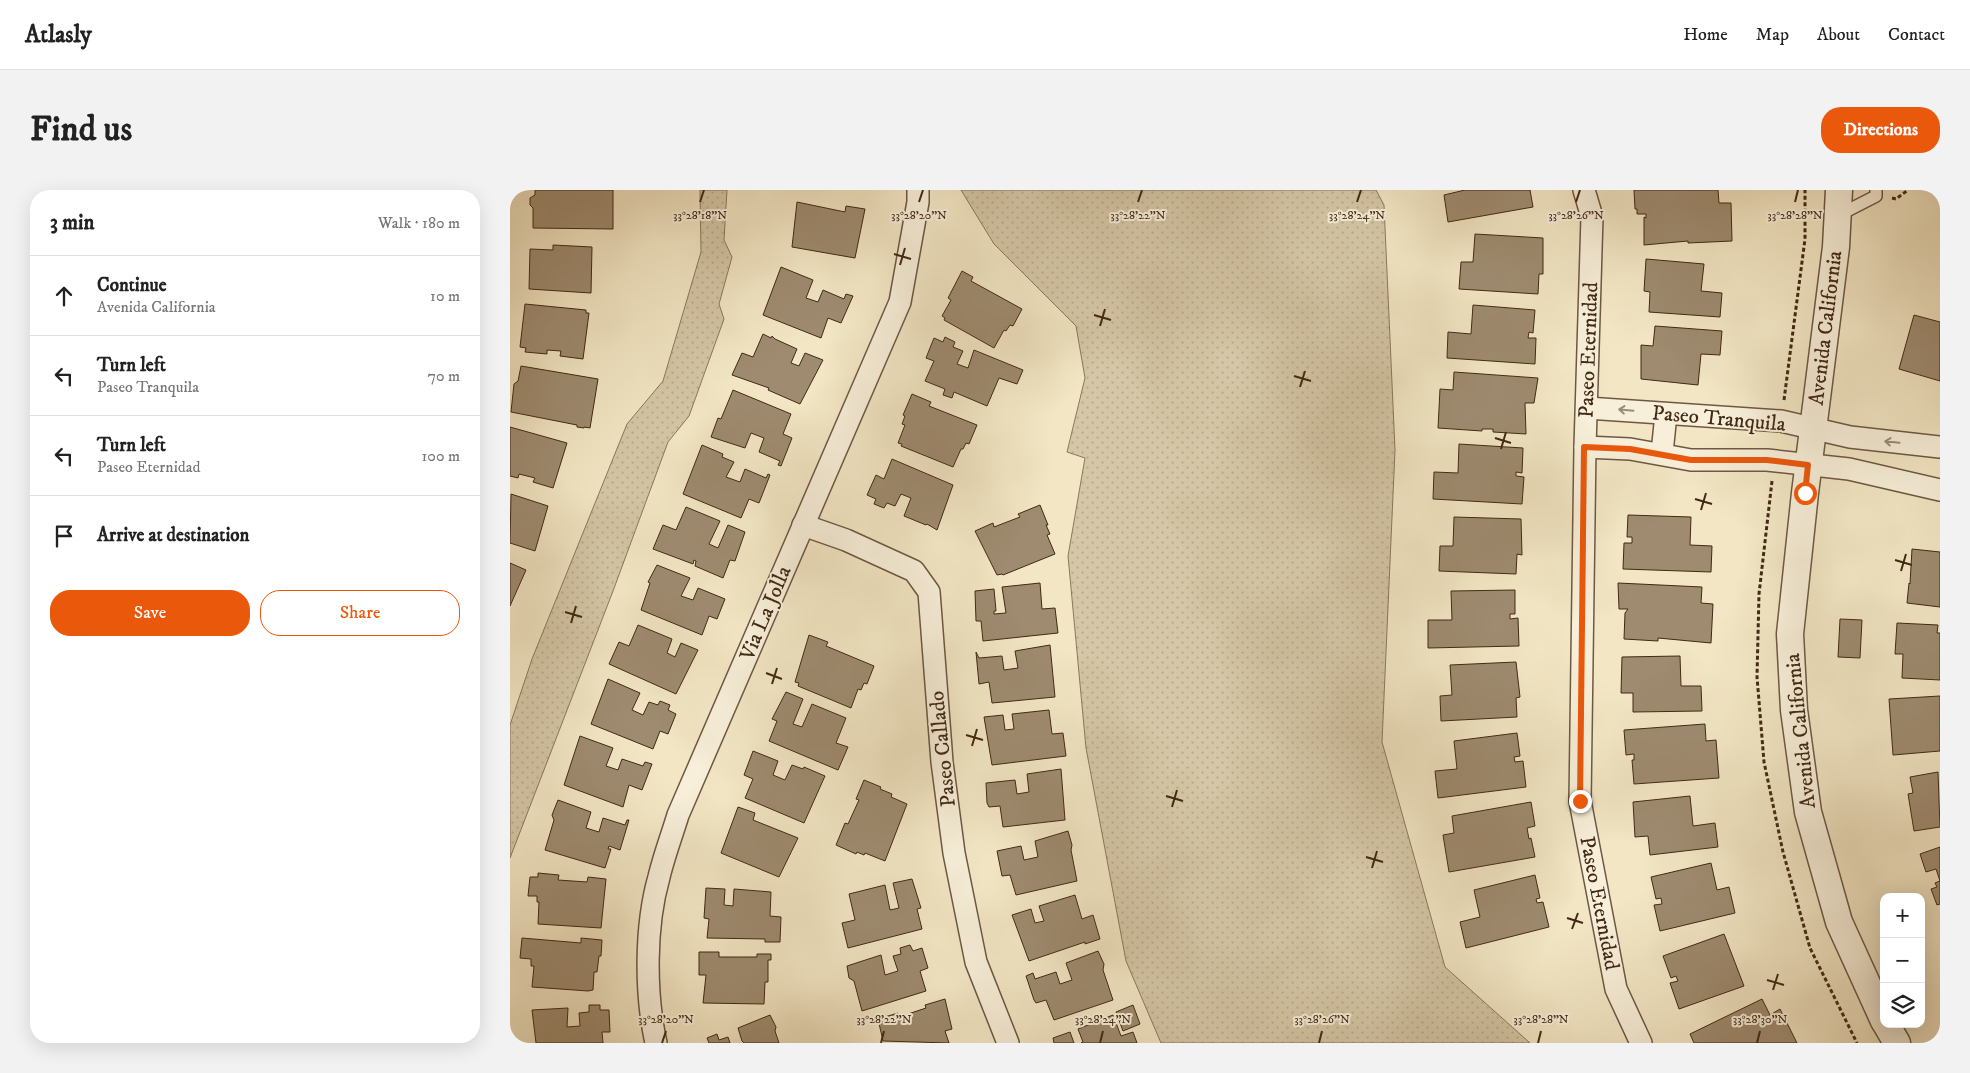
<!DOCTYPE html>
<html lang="en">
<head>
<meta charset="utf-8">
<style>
  :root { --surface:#fff; --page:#f2f2f2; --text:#222; --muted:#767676; --line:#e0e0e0; --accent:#ea580c }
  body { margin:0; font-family:"IM FELL DW Pica",serif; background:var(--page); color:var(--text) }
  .controls { position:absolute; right:15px; bottom:15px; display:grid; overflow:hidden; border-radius:10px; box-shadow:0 5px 20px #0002 }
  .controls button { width:45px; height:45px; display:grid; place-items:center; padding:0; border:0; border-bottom:1px solid var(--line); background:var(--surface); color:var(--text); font:25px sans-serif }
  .stop { position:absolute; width:15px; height:15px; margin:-11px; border:4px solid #ea580c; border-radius:50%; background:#fff }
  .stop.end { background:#ea580c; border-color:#fff; box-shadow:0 1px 5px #0008 }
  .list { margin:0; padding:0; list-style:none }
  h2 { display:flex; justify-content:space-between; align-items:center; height:65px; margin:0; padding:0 20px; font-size:21px }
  h2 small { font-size:16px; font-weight:400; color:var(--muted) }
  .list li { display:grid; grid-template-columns:32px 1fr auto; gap:15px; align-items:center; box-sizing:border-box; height:80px; padding:0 20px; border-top:1px solid var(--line) }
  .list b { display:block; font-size:19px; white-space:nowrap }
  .list p { margin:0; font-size:16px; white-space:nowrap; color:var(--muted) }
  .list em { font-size:16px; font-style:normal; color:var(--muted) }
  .actions { display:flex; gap:10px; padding:15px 20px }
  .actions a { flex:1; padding:11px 0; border:1px solid var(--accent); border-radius:20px; text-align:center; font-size:18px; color:var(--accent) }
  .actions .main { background:var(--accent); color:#fff }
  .icon { flex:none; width:28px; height:28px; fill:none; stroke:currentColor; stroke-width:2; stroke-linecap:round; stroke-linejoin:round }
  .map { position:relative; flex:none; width:1430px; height:853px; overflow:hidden; border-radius:20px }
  header { display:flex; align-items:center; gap:30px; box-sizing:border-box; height:70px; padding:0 25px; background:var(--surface); border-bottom:1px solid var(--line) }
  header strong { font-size:24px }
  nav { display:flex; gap:28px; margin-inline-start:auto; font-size:18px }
  .intro { display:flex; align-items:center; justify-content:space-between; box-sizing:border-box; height:120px; padding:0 30px }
  h1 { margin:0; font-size:35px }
  .button { padding:12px 22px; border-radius:20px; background:var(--accent); color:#fff; font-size:18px; font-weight:700 }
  main { display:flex; gap:30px; padding:0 30px }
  aside { flex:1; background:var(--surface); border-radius:20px; box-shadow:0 5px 20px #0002 }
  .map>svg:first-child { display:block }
  .grass { fill:url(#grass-dots); stroke:#8b785e }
  .building { fill:#9e8b70; stroke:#422915 }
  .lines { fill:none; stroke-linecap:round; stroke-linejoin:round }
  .service-casing { stroke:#6e5841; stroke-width:14 }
  .minor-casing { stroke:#6e5841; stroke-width:24 }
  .tertiary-casing { stroke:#6e5841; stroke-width:29 }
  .path { stroke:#422915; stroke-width:3; stroke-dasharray:4 2.5; stroke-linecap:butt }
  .service { stroke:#f7efd9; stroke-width:11 }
  .minor { stroke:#f7efd9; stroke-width:21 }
  .tertiary { stroke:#f7efd9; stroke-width:26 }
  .oneway { stroke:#9c8c77 }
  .route { stroke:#ea580c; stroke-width:6 }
  .ticks { fill:none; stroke:#422915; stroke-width:2 }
  .labels { text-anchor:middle; stroke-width:4; stroke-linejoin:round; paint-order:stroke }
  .street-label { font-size:21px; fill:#422915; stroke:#f7efd9 }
  .ticks-label { font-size:12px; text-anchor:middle; fill:#422915; stroke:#f7efd9; stroke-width:4; stroke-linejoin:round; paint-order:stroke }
</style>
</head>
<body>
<header>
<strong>Atlasly</strong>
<nav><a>Home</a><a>Map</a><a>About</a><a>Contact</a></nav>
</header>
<div class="intro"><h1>Find us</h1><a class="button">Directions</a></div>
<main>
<aside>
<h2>3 min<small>Walk · 180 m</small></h2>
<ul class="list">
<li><svg class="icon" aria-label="ahead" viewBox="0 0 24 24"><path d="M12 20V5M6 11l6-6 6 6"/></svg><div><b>Continue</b><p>Avenida California</p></div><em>10 m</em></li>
<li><svg class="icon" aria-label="left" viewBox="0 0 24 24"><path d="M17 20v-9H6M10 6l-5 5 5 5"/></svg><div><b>Turn left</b><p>Paseo Tranquila</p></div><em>70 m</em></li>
<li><svg class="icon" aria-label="left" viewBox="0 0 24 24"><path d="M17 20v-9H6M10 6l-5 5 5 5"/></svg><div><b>Turn left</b><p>Paseo Eternidad</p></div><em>100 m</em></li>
<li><svg class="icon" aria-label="arrive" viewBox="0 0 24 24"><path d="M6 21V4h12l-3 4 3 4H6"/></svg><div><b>Arrive at destination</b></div></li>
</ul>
<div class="actions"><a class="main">Save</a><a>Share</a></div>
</aside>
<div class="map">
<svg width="1430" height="853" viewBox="0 0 1430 853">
  <defs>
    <pattern id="grass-dots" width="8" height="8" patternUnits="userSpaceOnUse" patternTransform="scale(1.25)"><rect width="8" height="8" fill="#d4c6a6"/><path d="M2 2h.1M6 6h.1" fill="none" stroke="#b7aa8e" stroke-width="1.8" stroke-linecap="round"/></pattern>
  </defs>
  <rect width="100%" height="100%" fill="#f2e6c4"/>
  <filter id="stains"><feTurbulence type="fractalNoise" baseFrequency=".004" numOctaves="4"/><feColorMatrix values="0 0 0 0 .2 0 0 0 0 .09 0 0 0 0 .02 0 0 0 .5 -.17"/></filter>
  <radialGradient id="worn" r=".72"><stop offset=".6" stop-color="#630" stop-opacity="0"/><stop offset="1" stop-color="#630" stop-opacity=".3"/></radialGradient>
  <g class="grass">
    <path d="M190,0H217L214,50L222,67L209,114L214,129L179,226L158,252L103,401L0,668V535L22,469L117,234L153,191L191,62Z"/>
    <path d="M451,0H866L874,15L885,260L872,552L935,777L1020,853H651L616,771L576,558L558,366L575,268L557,262L575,188L566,136L484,54Z"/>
  </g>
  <g class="building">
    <path d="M25,0H103V39L23,38V18L20,15V8L25,5Z"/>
    <path d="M955,0H1020L1023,17L938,32L934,5Z"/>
    <path d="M1124,0H1208L1209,13H1221L1222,51L1178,53V51L1134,55V27L1136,28V24H1127V19H1125Z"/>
    <path d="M287,12L335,22L336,16L355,19L345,68L282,57Z"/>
    <path d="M965,44L1033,48V84H1029L1028,104L949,99L951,72H963Z"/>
    <path d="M43,55L82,57L81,103L19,99L20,59L43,60Z"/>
    <path d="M1136,69L1194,74L1191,101L1212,103L1210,127L1139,122L1140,102L1134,101Z"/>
    <path d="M271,77L303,90L296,108L308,112L313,100L334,109L336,104L343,106L331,133L318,128L311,148L253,125Z"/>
    <path d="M452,81L463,87L461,91L512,119L503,136L500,135L496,141L494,140L484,158L434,130L435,128L432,126L441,110L438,108Z"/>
    <path d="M15,114L76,120V123H79L73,169L50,166L51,161L37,160V164L15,162L16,158L10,157Z"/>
    <path d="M963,115L1025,120L1023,143L1019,142L1018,148H1026L1025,174L937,168L938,142L961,144Z"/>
    <path d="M1404,125L1430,132V191L1389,179Z"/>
    <path d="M1145,136L1212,141L1210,165L1191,164L1188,195L1131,189V155L1143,156Z"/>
    <path d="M253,144L261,148L262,146L265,149L287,159L281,173L289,176L295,163L313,170L290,214L258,200L259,198L222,185L232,163L243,167Z"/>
    <path d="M435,147L445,152L443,157L453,161L447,174L458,178L464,160L513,180L507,194L489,188L477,216L444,202L442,208L433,205L435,199L415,191L424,171L416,168L424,148L433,152Z"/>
    <path d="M11,176L88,189L80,238L74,237V238L67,237V235L1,222L4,194L8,191Z"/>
    <path d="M944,182L1028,188L1024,213H1015L1016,244L983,242V239H972V241L928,238L930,199L943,200Z"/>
    <path d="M223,200L281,224L273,244L282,248L271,276L268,275L270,271L249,262L254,248L241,243L235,258L201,247L208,228L211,229Z"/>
    <path d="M402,204L421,212L419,216L467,235L459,254L456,253L453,259H451L443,277L391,256L392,254L388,253L395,235L392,234L395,226L393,225Z"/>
    <path d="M0,237L57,253L43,298L23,292L25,288L9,284L8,288L0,286Z"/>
    <path d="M949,254L1013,258L1012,283L1006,282V286L1014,287L1012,314L923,309L924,282L948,283Z"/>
    <path d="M192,255L213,264L212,267L224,272L216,287L230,292L235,279L256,288L258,284L260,285L249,313L239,309L231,328L173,304Z"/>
    <path d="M382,269L443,295L427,340L417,334L416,335L394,326L401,308L391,304L385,316L377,313L374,318L364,314L366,309L357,305L366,285L374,289Z"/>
    <path d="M1,304L38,316L25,361L0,353Z"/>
    <path d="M530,315L538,335H536L540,344L537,345L545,364L493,385L492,384L487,385L465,341L483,333L484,337L510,327L508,324Z"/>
    <path d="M176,317L210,331L199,354L208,358L218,335L235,342L225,371L220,370L213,388L185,376L186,371L184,370L183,374L143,359L153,335L166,340Z"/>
    <path d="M1118,325L1181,327L1180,355L1202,356L1201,382L1113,379L1114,353H1122V347H1117Z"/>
    <path d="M944,327L1011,329L1012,365L1007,364L1006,384L929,381L930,356H943Z"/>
    <path d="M1402,359L1430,362V417L1397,413L1399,393L1400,394Z"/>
    <path d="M0,373L16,380L0,416Z"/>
    <path d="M147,375L180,388L171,406L183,410L188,398L215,409L207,429L199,426L192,445L131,420L140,393L138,392Z"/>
    <path d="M530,393L532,419L545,418L548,443L473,451L471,431H466L465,401L484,399L486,421H484V424L496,423L492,397Z"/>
    <path d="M1108,393L1192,397L1191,413L1203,414L1201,453L1148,448V451L1114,449L1115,423L1118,419H1109Z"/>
    <path d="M1005,400V424H1000V429L1008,428L1009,456L918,458V430H942L941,401Z"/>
    <path d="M1330,429L1352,430L1350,468L1328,467Z"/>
    <path d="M1387,433L1428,435L1427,443H1430V490L1392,488L1393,464H1385Z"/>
    <path d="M128,435L162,449L157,463L165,467L171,453L188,460L166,504L99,474L109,452L119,456Z"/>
    <path d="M299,445L318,452L316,456L364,476L357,494L354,493L351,500L348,499L341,518L288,496L289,493L285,492Z"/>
    <path d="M540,455L545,507L482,513L479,492L469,494L466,462L469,468L492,466L494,480L508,478L505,461Z"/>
    <path d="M1170,466L1171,496H1191L1192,521L1123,522V503H1111L1112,467Z"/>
    <path d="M1006,472L1010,507L1006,508L1007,527L931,531L930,506L942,505L940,475Z"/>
    <path d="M98,489L130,503L122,520L133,525L139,512L148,515L150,511L160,515L158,520L166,524L158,544L150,541L143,559L81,534Z"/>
    <path d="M276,502L293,509L283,534L292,537L302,514L336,528L326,553L338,557L328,580L259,551L267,531L262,529Z"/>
    <path d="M1430,506V561L1383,565L1379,509Z"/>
    <path d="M539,520L542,544L553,543L556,566L482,575L474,527L493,525L495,540L504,539L502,524Z"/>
    <path d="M1195,534L1196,551L1206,550L1209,588L1124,594L1122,570H1124V564L1116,565L1114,540Z"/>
    <path d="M1007,543L1010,566L1004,567L1005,572L1013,571L1016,597L928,608L925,581L947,579L944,551Z"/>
    <path d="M70,546L103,558L96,576L108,580L112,569L133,576L135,572L142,574L132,600L119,595L113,617L54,595Z"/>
    <path d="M243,561L268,571L263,585L275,590L282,575L293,579L294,577L315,586L294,633L235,608L243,589L234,585Z"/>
    <path d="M551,579L555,630L493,637L490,616L479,617L477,613L476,593L505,590L507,604L519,602L517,584Z"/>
    <path d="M1428,582L1430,637L1404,641L1398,604L1403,603L1400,587Z"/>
    <path d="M354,590L371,597L370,599L382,604L381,607L397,614L375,671L355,663L354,665L347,662L346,664L326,655L335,633L338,634L349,610L346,609Z"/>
    <path d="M1180,606L1183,636L1205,633L1208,657L1140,665L1138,646L1125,647L1123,612Z"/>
    <path d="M48,610L81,622L76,638L89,642L93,628L115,635L117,630H119L110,660L99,656L98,659H101L95,678L35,660L44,630L42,625Z"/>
    <path d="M1021,612L1025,636L1017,638L1019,649L1021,648L1025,667L939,682L933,645L944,643L942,626Z"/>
    <path d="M228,617L245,623L243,630L288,648L269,687L211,663Z"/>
    <path d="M558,641L562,655L561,660L567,691L506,705L500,685L492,686L487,661L511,656L514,670L528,667L525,651Z"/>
    <path d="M1430,657V691L1426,679L1416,682L1410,664Z"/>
    <path d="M1201,673L1207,700L1219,697L1225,723L1150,741L1144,715L1152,714L1151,708L1146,709L1141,687Z"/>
    <path d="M28,683L49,685L48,690L77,692L78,687L96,689L91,738L28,734L29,712H27V706H18L20,687H28Z"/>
    <path d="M1025,685L1030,708L1026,709L1027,713L1033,712L1039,737L956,758L950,732L970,727L964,700Z"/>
    <path d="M402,689L411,718L407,719L412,739L338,758L332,733L345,730L339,704L375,695L380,720L389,718L383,693Z"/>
    <path d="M1430,691V714L1427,715L1421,699L1427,697L1425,693Z"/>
    <path d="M196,698L215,699L214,715L223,716L224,699L261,702L260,726L271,727L270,752H255V749L197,748L199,729L194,728Z"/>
    <path d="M565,705L572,729L583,725L590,749L575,754V752L519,771L502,725L521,719L525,733L534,731L529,716Z"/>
    <path d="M1214,744L1234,796L1169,819L1160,793L1168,791L1166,786L1161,788L1153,766Z"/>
    <path d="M12,748L71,753V748L92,750L91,766H89L87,782H84L83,800L78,801L22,797L24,776H21V769L10,768Z"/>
    <path d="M400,755L403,761L412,758L418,778L410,781L416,801L352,821L344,791L339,788L337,776L371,765L375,785L388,781L383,766L391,764L390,758Z"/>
    <path d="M588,761L594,774L593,780L603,810L544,830L536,810L526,813L524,810L516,786L523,783L525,789L546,782L550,794L562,790L556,773Z"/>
    <path d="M189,762H209V767H247V764H261V770H258V792H255L254,814L193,813L196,785H189Z"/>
    <path d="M435,809L442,839L435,841L439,853L373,851L368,829L388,823L389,827L416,818L415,815Z"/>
    <path d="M1252,809L1260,825L1270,819L1287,853H1184L1180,844Z"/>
    <path d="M79,815H90V820H99L100,842H92L93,853H26L22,820L58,818L57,837L70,836L69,823L79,822Z"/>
    <path d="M623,815L630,834L613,841L606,822Z"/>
    <path d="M260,825L266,837L265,841L269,853H234L232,851L228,838Z"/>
    <path d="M603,825L611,846L623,842L627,853H571L573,852L568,839Z"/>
    <path d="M560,842L564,853H544L543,848Z"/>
    <path d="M207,844L209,850L218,847L220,853H199L197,848Z"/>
  </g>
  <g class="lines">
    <g class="service-casing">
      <path id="service" d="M1329,25L1366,6V0"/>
    </g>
    <g class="minor-casing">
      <g id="minor">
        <path d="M1074,0L1082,27L1075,257L1070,611L1106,799L1131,853"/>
        <path d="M1077,218L1271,231L1340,247L1430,257"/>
        <path d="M1075,257L1120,259L1181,270H1257L1339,279L1430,300"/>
        <path d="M1152,263L1156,224"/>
        <path d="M293,335L336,350L404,381L419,402L432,572L444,663L466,772L498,853"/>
        <path d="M146,853C135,803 135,736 149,687C154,666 162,645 168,625L390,112L408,12V0"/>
      </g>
    </g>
    <g class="tertiary-casing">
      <g id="tertiary">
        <path d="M1329,0L1326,57L1295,303L1280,444L1284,520L1298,622L1329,732L1374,831"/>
        <path d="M1376,834L1387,853"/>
      </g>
    </g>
    <g class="path">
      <path d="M1382,8L1386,9L1398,0"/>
      <path d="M1274,210L1295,49V0"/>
      <path d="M1262,291L1249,404L1247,487L1254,572L1273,662L1300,758L1347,853"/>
    </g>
    <use href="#service" class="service"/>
    <use href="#minor" class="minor"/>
    <use href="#tertiary" class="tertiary"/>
  </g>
  <defs><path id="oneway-shaft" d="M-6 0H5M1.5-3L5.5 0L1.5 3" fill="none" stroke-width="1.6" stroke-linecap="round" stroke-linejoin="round" transform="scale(1.25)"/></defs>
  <g class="oneway">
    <use href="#oneway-shaft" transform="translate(1116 220) rotate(-175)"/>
    <use href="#oneway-shaft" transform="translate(1382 252) rotate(-174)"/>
  </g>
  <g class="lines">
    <path class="route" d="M1070,611L1074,257L1120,259L1181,270H1257L1298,275L1295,303"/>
  </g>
  <path class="ticks" d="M190,12L194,0M409,12L413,0M628,12L632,0M847,12L851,0M1066,12L1070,0M1285,12L1288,0M384,64L401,69M390,75L395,58M584,125L601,130M590,136L595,119M784,186L801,191M790,197L795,181M985,248L1001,253M991,259L996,242M1185,309L1202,314M1191,320L1196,303M1385,370L1402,375M1391,381L1396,364M55,422L72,427M61,433L66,416M256,483L272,489M262,494L267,478M456,545L473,550M462,556L467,539M656,606L673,611M662,617L667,600M856,667L873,672M862,678L867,661M1057,728L1073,733M1062,739L1068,723M1257,790L1274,795M1263,800L1268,784M152,853L156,841M371,853L374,841M590,853L593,841M809,853L812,841M1028,853L1031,841M1247,853L1250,841"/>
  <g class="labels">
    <g class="street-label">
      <text transform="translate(1315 138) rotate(-83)" y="7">Avenida California</text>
      <text transform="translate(1078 160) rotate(-88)" y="7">Paseo Eternidad</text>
      <text transform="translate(1209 228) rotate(5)" y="7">Paseo Tranquila</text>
      <text transform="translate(255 423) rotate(-67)" y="7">Via La Jolla</text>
      <text transform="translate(1290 541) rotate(-96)" y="7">Avenida California</text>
      <text transform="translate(432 559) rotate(-96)" y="7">Paseo Callado</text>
      <text transform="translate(1090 713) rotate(79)" y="7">Paseo Eternidad</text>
    </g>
  </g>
  <g class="ticks-label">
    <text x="190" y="29">33°28'18"N</text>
    <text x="409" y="29">33°28'20"N</text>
    <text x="628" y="29">33°28'22"N</text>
    <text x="847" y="29">33°28'24"N</text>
    <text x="1066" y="29">33°28'26"N</text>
    <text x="1285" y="29">33°28'28"N</text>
    <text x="156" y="833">33°28'20"N</text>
    <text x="374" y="833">33°28'22"N</text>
    <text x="593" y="833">33°28'24"N</text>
    <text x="812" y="833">33°28'26"N</text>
    <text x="1031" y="833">33°28'28"N</text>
    <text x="1250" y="833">33°28'30"N</text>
  </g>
  <rect width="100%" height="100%" filter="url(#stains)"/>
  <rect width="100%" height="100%" fill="url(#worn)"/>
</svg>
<div class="controls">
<button>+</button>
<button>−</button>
<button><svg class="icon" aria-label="layers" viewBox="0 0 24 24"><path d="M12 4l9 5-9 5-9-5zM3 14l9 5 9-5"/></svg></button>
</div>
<div class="stop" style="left:1295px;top:303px"></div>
<div class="stop end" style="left:1070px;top:611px"></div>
</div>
</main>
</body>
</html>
